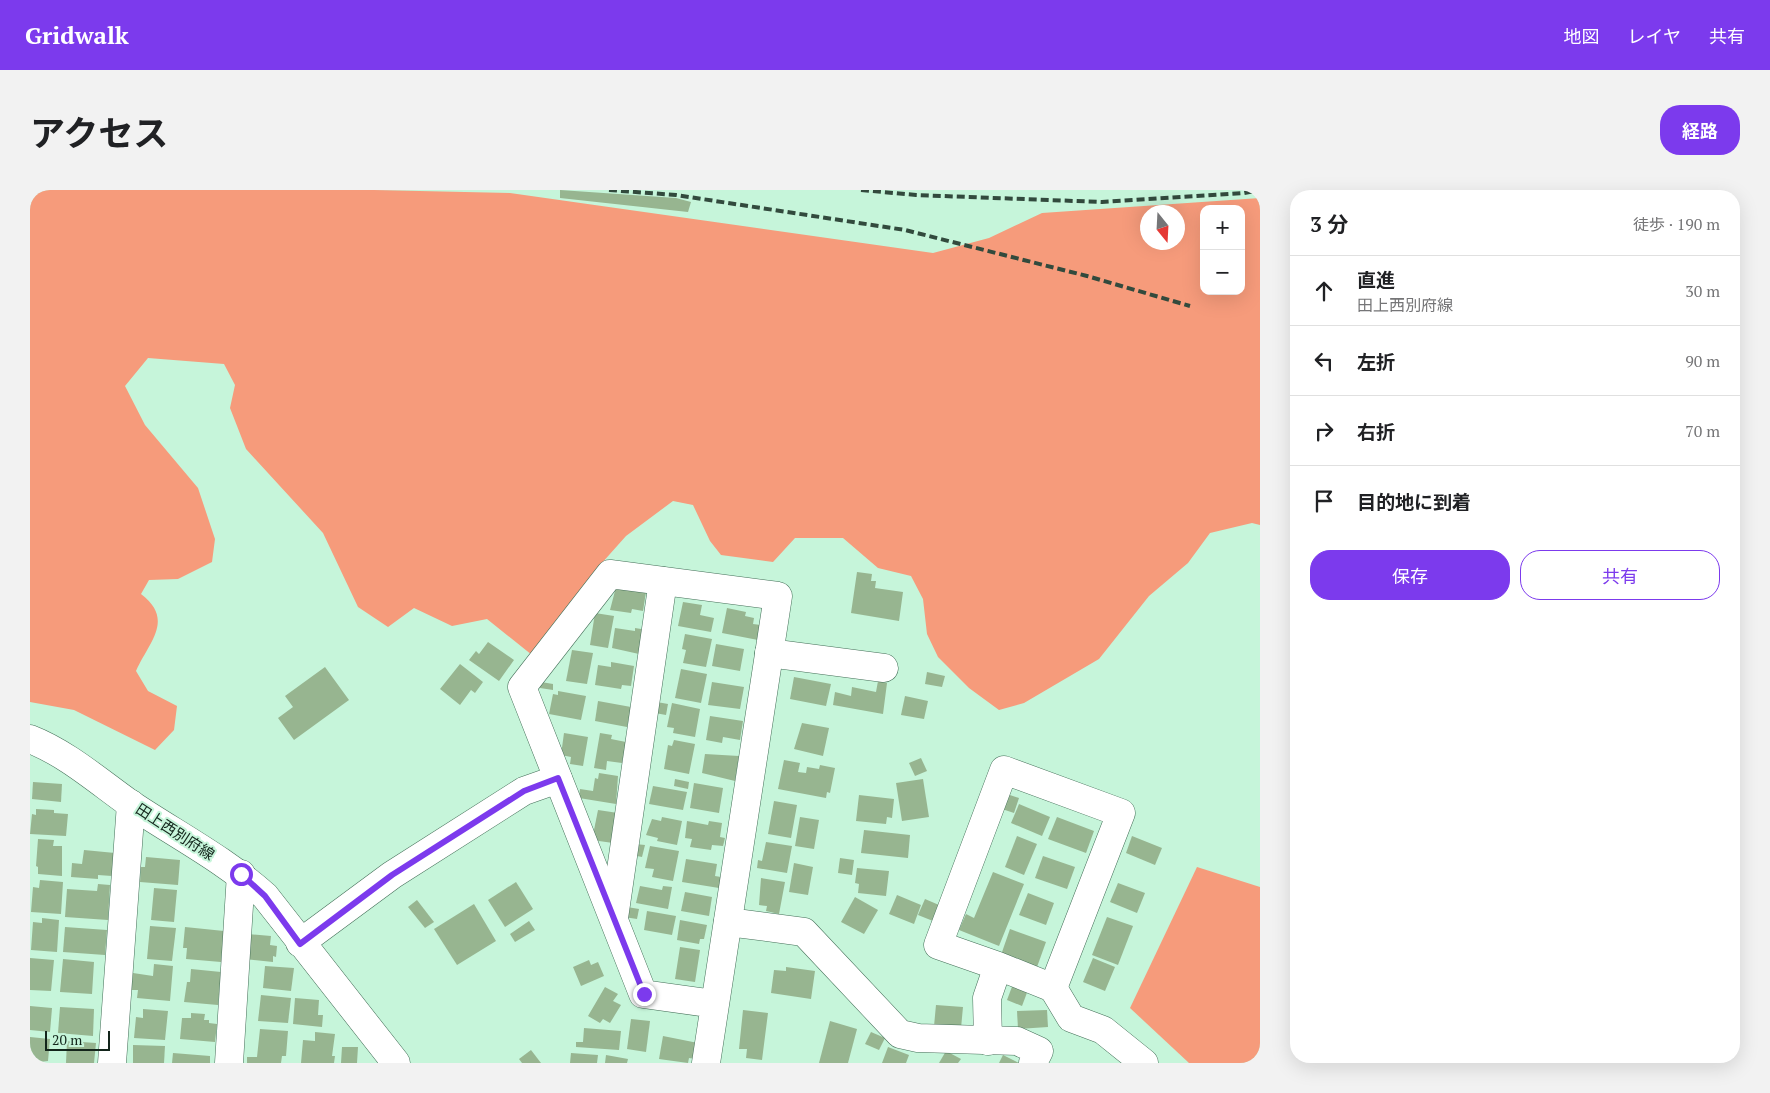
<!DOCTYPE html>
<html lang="ja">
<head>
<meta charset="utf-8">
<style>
  :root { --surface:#fff; --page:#f2f2f2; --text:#202124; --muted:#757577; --line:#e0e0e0; --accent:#7c3aed }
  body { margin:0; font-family:"PT Serif","Noto Sans JP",serif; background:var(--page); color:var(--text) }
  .controls { position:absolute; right:15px; top:15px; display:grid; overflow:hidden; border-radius:10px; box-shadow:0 5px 20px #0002 }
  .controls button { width:45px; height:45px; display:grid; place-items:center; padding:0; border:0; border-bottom:1px solid var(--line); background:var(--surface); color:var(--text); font:25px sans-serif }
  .compass { position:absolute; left:1110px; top:15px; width:45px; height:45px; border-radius:50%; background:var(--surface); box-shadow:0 5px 20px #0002; rotate:162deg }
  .scale { position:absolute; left:15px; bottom:12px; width:65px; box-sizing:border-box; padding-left:5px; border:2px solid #13251b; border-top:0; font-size:14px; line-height:18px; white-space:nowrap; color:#13251b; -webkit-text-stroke:4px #c6f5da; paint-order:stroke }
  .stop { position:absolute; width:15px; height:15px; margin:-11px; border:4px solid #7c3aed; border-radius:50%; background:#fff }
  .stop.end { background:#7c3aed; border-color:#fff; box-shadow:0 1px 5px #0008 }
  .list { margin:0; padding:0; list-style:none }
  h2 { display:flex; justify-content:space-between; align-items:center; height:65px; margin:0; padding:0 20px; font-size:21px }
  h2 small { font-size:16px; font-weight:400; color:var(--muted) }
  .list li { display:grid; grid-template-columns:32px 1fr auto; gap:15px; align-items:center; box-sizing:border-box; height:70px; padding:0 20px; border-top:1px solid var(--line) }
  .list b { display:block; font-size:19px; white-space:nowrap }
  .list p { margin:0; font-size:16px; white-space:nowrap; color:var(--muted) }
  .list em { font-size:16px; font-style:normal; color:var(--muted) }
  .actions { display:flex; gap:10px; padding:15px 20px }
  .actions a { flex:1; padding:11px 0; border:1px solid var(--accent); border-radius:20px; text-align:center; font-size:18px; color:var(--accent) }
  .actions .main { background:var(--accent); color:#fff }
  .icon { flex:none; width:28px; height:28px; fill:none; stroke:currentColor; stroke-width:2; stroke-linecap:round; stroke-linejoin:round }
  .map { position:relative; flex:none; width:1230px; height:873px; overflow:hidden; border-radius:20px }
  header { display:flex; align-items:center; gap:30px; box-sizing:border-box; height:70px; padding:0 25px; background:var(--accent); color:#fff }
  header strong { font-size:24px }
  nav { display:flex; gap:28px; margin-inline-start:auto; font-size:18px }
  .intro { display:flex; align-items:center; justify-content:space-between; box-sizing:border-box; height:120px; padding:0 30px }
  h1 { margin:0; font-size:35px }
  .button { padding:12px 22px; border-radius:20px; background:var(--accent); color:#fff; font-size:18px; font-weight:700 }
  main { display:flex; gap:30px; padding:0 30px }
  aside { flex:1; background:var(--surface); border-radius:20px; box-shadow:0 5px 20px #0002 }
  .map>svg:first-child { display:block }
  .green { fill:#f69b7b; fill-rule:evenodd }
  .building { fill:#97b590 }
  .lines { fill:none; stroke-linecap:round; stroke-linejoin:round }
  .minor-casing { stroke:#446f58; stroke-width:29 }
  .minor { stroke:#fff; stroke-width:28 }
  .rail { stroke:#324a3d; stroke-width:4; stroke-dasharray:8 4; stroke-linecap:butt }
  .route { stroke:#7c3aed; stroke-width:6 }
  .labels { text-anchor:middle; stroke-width:4; stroke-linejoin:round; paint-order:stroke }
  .street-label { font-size:15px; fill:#13251b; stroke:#c6f5da }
</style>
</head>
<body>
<header>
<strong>Gridwalk</strong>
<nav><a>地図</a><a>レイヤ</a><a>共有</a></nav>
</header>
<div class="intro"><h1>アクセス</h1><a class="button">経路</a></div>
<main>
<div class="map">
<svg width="1230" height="873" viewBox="0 0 1230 873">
  <rect width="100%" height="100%" fill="#c6f5da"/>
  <g class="green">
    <path d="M0,0H344L480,3L903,63L959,48L1012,23L1230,8V335L1222,333L1180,343L1158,373L1119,406L1069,469L994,513L969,520L939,498L908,467L897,444L893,409L881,386L848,378L813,348H765L743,372L691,365L680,351L663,315L643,311L596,346L563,383L502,465L457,429L422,436L384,418L358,437L328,417L293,343L216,259L200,218L205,195L194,174L118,168L95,196L115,235L168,298L185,349L182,372L148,389L119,390L111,404C145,430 119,452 106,481L118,501L147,516L144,540L125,560L44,520L0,512ZM1174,19H1211V101H1174ZM1118,22H1148V52H1118Z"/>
    <path d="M1167,677L1230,697V873H1159L1100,818Z"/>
  </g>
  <g class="building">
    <path d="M530,0L646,8L661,12L658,22L530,8Z"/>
    <path d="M827,382L842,384L841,391H846L845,398L873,402L869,431L821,423Z"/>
    <path d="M586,397L616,402L613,421L602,419L601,423L580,420Z"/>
    <path d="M653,412L672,415L670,425L684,428L681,442L648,436Z"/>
    <path d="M697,418L716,422L715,426L724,428L723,434L731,435L728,450L692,443Z"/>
    <path d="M565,423L584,426L578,458L560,455Z"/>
    <path d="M585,438L605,441V438L617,440L609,464L582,458Z"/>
    <path d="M655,444L682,449L676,477L653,473L656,460L652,459Z"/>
    <path d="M458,452L484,470L469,491L439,470L446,461L449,464Z"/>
    <path d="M686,454L714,459L710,481L682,476Z"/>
    <path d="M542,460L563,463L557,494L536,491Z"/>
    <path d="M581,472L604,476L601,496L592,495L591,499L565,495L568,475L581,477Z"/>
    <path d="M430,474L453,492L445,503L441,500L430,515L410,499Z"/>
    <path d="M295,477L319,510L264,550L248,528L263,517L255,506Z"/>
    <path d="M651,479L677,484L671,513L645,508Z"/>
    <path d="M897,482L915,486L912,497L895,494Z"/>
    <path d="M764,487L801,494L796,516L760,509Z"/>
    <path d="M848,491L857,493L853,524L803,515L805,502L821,506L822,497L846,502Z"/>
    <path d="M511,492L523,494V500L510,498Z"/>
    <path d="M682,492L714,497L710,519L678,515Z"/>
    <path d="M528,501L556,506L551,530L519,524L523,504L528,505Z"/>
    <path d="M875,506L898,511L894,529L871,525Z"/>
    <path d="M568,511L601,517L597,537L565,531Z"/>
    <path d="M627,512L638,514L636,525L625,523Z"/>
    <path d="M642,513L670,519L665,547L643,543L644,538L637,537Z"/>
    <path d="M680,526L713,531L710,550L693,547L692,553L676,550Z"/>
    <path d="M772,533L799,538L793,566L764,559Z"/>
    <path d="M534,543L558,547L553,576L540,574L541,567L531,565Z"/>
    <path d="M570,543L582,545L581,549L596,552L592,573L577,571L576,580L564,578Z"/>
    <path d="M644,550L665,554L659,584L634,579L638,555L642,556Z"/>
    <path d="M675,564L709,566L705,591L672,583Z"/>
    <path d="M891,568L897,581L885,586L879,573Z"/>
    <path d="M754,570L770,573L768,582L776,583L777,577L789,579L790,575L805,578L800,603L797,602L796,608L748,599Z"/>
    <path d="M569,583L588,586L586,614L549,608L550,599L563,601L565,588L568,589Z"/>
    <path d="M645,589L659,592L658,599L644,596Z"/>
    <path d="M893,589L899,627L872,631L866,593Z"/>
    <path d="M3,592L32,594L31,612L2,609Z"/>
    <path d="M664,593L693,598L689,623L660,618Z"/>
    <path d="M623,596L657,602L653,620L619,614Z"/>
    <path d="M974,603L989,608L984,623L969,618Z"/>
    <path d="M829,605L864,609L862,628L857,627L856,634L826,631Z"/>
    <path d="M744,611L767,615L761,648L738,644Z"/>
    <path d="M989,614L1020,627L1012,646L981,633Z"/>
    <path d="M6,619L24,620V623L38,624L36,646L0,644L2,624L6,625Z"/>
    <path d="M568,620L588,623L583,653L562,650Z"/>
    <path d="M632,627L652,631L647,655L627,651L628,648L616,645L622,629L631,631Z"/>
    <path d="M770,627L789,630L784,659L765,656Z"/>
    <path d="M1027,627L1064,641L1056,663L1018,649Z"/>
    <path d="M657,631L678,635L679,631L692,633L690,647L695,648L693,656L682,655L681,660L660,657L662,649L655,648Z"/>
    <path d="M834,640L880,645L878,668L831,663Z"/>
    <path d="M987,646L1007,654L994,685L975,677Z"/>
    <path d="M1102,646L1132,658L1125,675L1096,663Z"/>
    <path d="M8,649L24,650L23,656H32V686L8,684V677L6,676Z"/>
    <path d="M736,652L762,656L757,683L727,678L728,670L732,671Z"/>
    <path d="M605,654L615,655L612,667L602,665Z"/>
    <path d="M620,656L649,661L643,691L622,687L624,679L615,678Z"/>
    <path d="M54,660L85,663L82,686L68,685V689L41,687L42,673L52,674Z"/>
    <path d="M1013,666L1045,677L1037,699L1005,688Z"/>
    <path d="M116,667L150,670L148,695L110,692L111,677H115Z"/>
    <path d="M810,668L824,670L822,685L808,683Z"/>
    <path d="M656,669L687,674L685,686L691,687L689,698L652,692Z"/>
    <path d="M764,673L783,677L778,705L759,702Z"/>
    <path d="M827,678L859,681L856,706L828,703L829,694L825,693Z"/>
    <path d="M963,682L994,694L969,756L929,740L936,724L944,728Z"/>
    <path d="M731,688L755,692L749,724L736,721L737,716L729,715Z"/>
    <path d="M10,690L33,692L31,724L1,722L3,697L9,698Z"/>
    <path d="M486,692L503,719L475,737L458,710Z"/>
    <path d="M1088,693L1115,703L1107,723L1080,712Z"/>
    <path d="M68,694L80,695L78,730L35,727L37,699L67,701Z"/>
    <path d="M610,696L632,700L633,696L642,697L638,719L606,713Z"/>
    <path d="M124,698L147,700L144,732L121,730Z"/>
    <path d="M655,702L682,707L679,726L651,721Z"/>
    <path d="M998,703L1024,713L1016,735L989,725Z"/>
    <path d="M867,705L891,715L884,734L859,724Z"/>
    <path d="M825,707L848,720L834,744L811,732Z"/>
    <path d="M895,709L909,715L903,731L888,725Z"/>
    <path d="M387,710L404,732L395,738L378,717Z"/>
    <path d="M444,714L466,751L427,775L404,739Z"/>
    <path d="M597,717L609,719L607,729L594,727Z"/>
    <path d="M617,721L646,726L642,745L614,740Z"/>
    <path d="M1077,727L1103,736L1088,775L1062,765Z"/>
    <path d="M12,728L29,730L27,762L1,760L3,732L12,733Z"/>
    <path d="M650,730L677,735L674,749H670L669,754L647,750Z"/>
    <path d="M499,731L505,740L485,752L480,744Z"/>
    <path d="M120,736L146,738L142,771L117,769Z"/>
    <path d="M35,737L77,740L75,765L33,762Z"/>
    <path d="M155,737L194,741L191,772L156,769L157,758H153Z"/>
    <path d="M980,739L1016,752L1007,777L971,765Z"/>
    <path d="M217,744L241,746L240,755L247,756L246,767L243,766V772L215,769Z"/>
    <path d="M650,757L670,760L665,792L645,789Z"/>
    <path d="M0,768L24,770L21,801L0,800Z"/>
    <path d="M1063,768L1085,777L1075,801L1053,792Z"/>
    <path d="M33,769L64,772L62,804L30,802Z"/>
    <path d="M559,770L561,775L568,772L574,786L551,796L543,777Z"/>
    <path d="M124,774L143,776L140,811L107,808L108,800H101L103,783L123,786Z"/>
    <path d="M235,776L264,778L261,801L233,798Z"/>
    <path d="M756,777L785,781L781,809L741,803L744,780L756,781Z"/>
    <path d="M161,779L191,782L188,815L154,812L157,792H160Z"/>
    <path d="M983,794L998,800L992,816L977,810Z"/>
    <path d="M575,797L588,804L583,811L591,815L580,833L573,829L570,833L558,826Z"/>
    <path d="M231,805L261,808L258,833L228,831Z"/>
    <path d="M265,808L289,810L288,825H293L292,837L263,834Z"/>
    <path d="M906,815L933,817L931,838L904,836Z"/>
    <path d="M0,816L22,818L20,842L0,840Z"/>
    <path d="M30,817L64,819L63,846L28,843Z"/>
    <path d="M113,819L138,821L135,850L104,848L106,827L113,828Z"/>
    <path d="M713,820L738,823L732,870L716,868L717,859H709Z"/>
    <path d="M1017,820L1018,837L988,839L987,821Z"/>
    <path d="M161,823L175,824L174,830H179V833L187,834L185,852L150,849L152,828H161Z"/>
    <path d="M601,829L620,831L616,862L597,859Z"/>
    <path d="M800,831L827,839L818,873H789Z"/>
    <path d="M554,838L591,841L589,860L546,857V852H553Z"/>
    <path d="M230,839L258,841L256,866H252L251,873H217V867H227Z"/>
    <path d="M285,842L305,844L302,866H305L304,873H271L273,850L285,851Z"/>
    <path d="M841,842L855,848L849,860L835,854Z"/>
    <path d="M633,846L668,853L665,869L659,868L658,873L629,869Z"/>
    <path d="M0,847L20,849L18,871L0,873Z"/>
    <path d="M37,851L66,853L64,873H36Z"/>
    <path d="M103,855L135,856L134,873H103Z"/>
    <path d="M312,857H328L327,873H311Z"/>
    <path d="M858,857L879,865L876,873H852Z"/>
    <path d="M501,860L511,873H492L489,869Z"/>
    <path d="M916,861L931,869L928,873H909Z"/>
    <path d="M143,863L180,866V873H142Z"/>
    <path d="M541,863L568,865L567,873H540Z"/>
    <path d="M576,865L598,869L597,873H575Z"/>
    <path d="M973,865L989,873H969Z"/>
  </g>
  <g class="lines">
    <g class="minor-casing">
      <g id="minor">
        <path d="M739,463L854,478"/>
        <path d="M0,549C36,563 68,591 99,613C145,644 194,669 235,706L366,873"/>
        <path d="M584,728L633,391"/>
        <path d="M698,732L774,742L870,844L888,848L987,851L1009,861L1003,873"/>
        <path d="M270,753L362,685L494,601L528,589"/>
        <path d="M1023,798L1041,828L1073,840L1114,873"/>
        <path d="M958,851L957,808L968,776L908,755L974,580L1091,623L1023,798L968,776"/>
        <path d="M82,873L101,614"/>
        <path d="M199,873L211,684"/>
        <path d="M676,873L748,406L580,384L492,497L613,804L685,814"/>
      </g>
    </g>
    <use href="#minor" class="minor"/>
    <g class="rail">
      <path d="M579,0L646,5L875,40L1057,86L1160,116"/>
      <path d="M831,0L886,5L1072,12L1214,3L1230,0"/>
    </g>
  </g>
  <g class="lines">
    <path class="route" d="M211,684L235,706L270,754L362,685L494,601L528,588L614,804"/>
  </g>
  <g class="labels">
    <g class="street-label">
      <text transform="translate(145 642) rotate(33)" y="5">田上西別府線</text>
    </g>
  </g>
</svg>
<div class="controls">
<button>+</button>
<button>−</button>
</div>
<svg class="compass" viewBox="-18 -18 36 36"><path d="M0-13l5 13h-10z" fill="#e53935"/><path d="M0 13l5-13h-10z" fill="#757577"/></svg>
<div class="scale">20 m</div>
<div class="stop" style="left:211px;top:684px"></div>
<div class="stop end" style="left:614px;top:804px"></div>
</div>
<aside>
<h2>3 分<small>徒歩 · 190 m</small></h2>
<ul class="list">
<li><svg class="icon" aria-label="ahead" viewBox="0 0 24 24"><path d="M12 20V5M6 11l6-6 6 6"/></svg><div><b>直進</b><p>田上西別府線</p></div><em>30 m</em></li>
<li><svg class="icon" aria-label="left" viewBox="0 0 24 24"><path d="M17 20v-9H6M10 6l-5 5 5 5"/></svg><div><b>左折</b></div><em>90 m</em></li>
<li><svg class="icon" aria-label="right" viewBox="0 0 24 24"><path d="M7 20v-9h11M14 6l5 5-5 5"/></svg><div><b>右折</b></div><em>70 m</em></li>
<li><svg class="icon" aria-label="arrive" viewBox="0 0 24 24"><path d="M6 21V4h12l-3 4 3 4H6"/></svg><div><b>目的地に到着</b></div></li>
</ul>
<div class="actions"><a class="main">保存</a><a>共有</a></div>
</aside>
</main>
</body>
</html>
